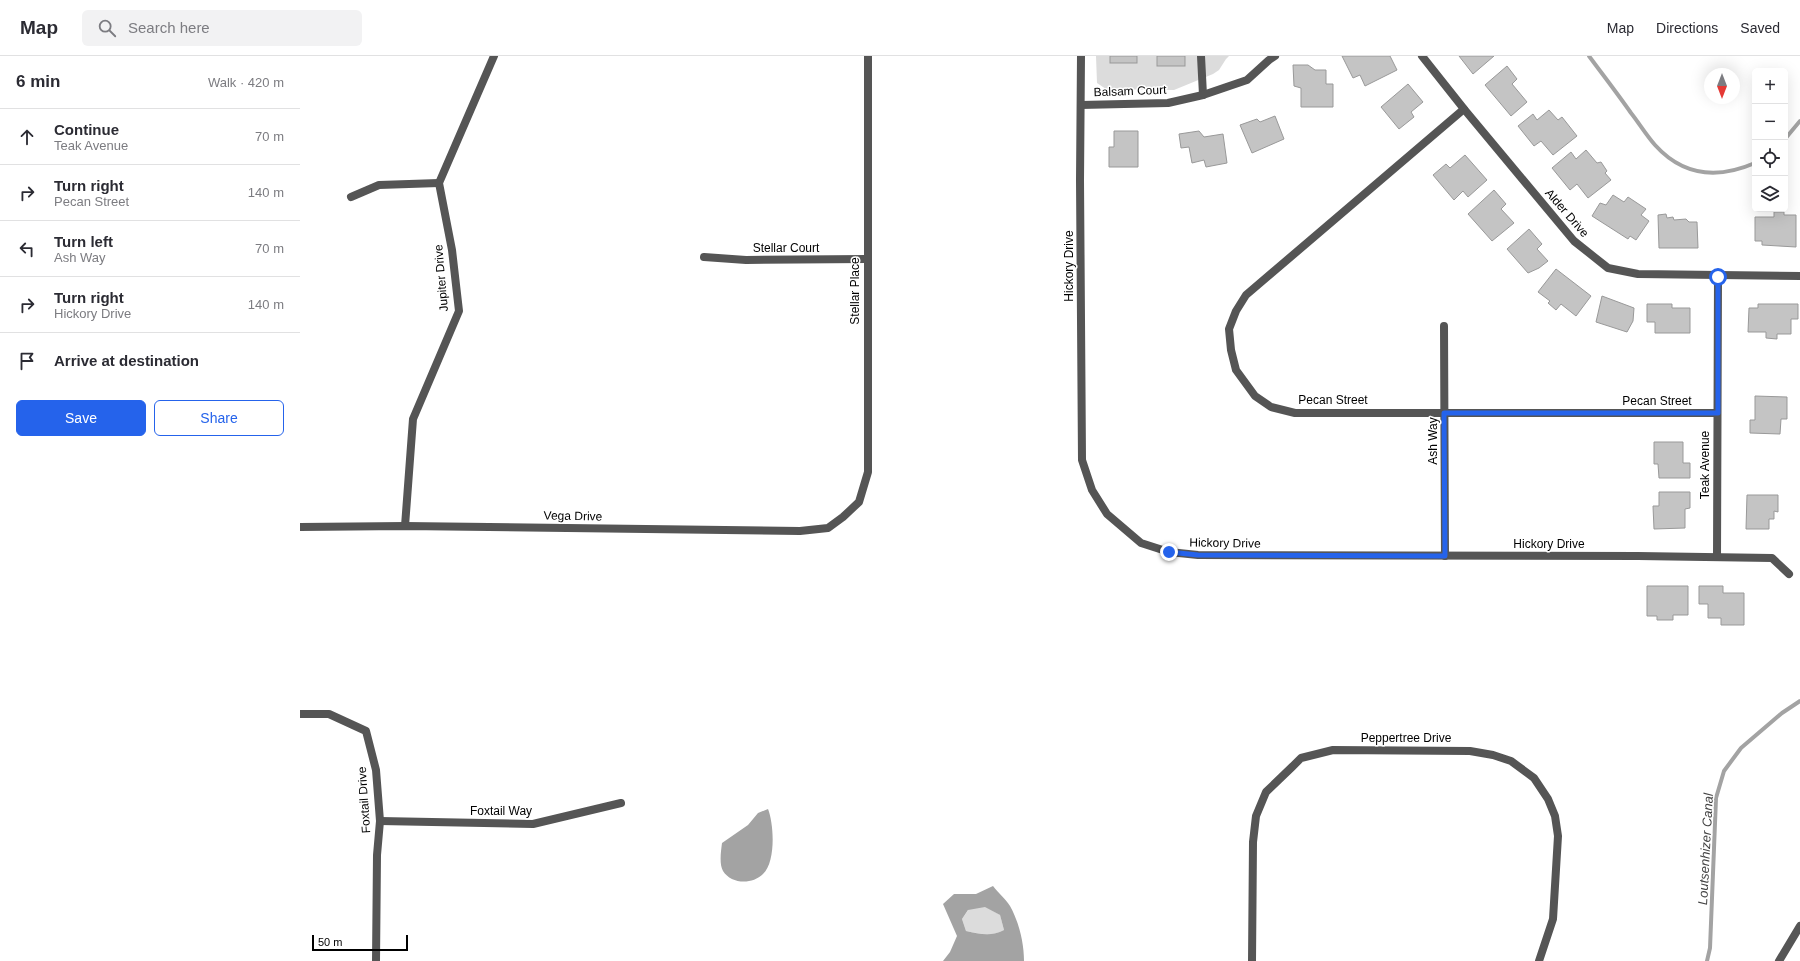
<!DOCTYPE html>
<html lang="en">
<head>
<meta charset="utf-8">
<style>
  :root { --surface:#fff; --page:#f2f2f3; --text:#2b2b33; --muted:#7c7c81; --line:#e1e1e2; --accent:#2563eb }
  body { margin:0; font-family:Helvetica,sans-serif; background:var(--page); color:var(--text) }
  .controls { position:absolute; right:12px; top:12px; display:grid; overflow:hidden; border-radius:6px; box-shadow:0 4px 16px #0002 }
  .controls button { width:36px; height:36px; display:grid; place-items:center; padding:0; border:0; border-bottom:1px solid var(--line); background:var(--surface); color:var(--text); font:20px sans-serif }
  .compass { position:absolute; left:1404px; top:12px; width:36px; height:36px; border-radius:50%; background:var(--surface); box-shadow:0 4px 16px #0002; rotate:180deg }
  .scale { position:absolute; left:12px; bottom:10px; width:96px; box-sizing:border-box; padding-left:4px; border:2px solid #000; border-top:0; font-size:11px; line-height:14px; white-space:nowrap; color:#000; -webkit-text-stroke:3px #fff; paint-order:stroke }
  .stop { position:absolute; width:12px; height:12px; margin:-9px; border:3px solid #2563eb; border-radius:50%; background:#fff }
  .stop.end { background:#2563eb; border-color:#fff; box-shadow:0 1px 4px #0008 }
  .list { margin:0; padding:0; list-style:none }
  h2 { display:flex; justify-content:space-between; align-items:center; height:52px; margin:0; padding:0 16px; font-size:17px }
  h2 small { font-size:13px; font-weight:400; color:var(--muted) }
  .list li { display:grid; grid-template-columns:26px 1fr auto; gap:12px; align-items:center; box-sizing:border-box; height:56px; padding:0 16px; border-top:1px solid var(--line) }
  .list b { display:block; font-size:15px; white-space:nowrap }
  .list p { margin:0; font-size:13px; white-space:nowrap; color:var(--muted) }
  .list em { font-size:13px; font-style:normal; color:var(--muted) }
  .actions { display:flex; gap:8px; padding:12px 16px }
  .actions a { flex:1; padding:9px 0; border:1px solid var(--accent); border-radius:6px; text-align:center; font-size:14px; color:var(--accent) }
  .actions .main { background:var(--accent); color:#fff }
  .icon { flex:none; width:22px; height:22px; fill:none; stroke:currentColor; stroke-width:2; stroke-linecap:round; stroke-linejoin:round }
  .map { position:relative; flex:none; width:1500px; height:905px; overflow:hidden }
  header { display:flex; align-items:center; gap:24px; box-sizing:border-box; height:56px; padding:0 20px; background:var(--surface); border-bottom:1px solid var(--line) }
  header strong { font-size:19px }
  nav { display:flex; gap:22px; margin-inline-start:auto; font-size:14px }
  .search { width:280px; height:36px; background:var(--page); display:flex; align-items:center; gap:10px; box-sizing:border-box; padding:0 14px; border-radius:6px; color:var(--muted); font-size:15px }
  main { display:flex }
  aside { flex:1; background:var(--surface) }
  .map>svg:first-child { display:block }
  .green { fill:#dcdcdc }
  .water { fill:#a3a3a3; fill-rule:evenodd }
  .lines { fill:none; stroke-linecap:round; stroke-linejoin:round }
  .stream { stroke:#a3a3a3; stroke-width:4 }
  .building { fill:#c4c4c4; stroke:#999 }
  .minor { stroke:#555; stroke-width:8 }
  .route { stroke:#2563eb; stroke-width:5 }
  .labels { text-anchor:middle; stroke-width:3; stroke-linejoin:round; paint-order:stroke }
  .street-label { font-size:12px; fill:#000; stroke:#fff }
  .water-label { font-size:13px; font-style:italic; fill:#444; stroke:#fff }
</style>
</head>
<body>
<header>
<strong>Map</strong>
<div class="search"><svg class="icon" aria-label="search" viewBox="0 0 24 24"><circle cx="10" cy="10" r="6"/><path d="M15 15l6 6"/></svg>Search here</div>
<nav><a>Map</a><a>Directions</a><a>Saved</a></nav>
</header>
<main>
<aside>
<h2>6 min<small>Walk · 420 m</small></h2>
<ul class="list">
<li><svg class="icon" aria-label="ahead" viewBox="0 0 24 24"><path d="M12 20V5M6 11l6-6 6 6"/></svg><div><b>Continue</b><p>Teak Avenue</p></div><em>70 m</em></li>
<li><svg class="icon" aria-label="right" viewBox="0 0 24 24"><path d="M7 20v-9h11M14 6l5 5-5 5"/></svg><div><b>Turn right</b><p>Pecan Street</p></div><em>140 m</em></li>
<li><svg class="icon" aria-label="left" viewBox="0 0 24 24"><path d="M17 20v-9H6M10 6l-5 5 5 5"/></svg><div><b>Turn left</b><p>Ash Way</p></div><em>70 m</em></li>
<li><svg class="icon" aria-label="right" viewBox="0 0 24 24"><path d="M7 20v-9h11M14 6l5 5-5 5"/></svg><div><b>Turn right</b><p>Hickory Drive</p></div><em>140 m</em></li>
<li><svg class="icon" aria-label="arrive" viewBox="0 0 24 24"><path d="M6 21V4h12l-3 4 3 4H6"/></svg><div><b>Arrive at destination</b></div></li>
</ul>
<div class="actions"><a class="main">Save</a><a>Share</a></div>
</aside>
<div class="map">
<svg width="1500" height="905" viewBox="0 0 1500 905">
  <rect width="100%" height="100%" fill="#fff"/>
  <g class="green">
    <path d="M796,0H929L926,3L919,14L913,18L874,34L806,33L797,27Z"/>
    <path d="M685,850L700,859L704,874C691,881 681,878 666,875L662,863L669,853Z"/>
  </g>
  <g class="water">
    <path d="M468,753C474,768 476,806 463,818C452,829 431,828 423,815C419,808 421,795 422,787L448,769L458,757Z"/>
    <path d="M693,830C698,837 706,843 710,850C719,866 724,887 724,905H643L650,896L657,880L643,848L654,838H676ZM685,851L700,859L704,874C691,881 680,878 666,875L662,863L668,854Z"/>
  </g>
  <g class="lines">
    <g class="stream">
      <path d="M1289,0C1303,19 1317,37 1331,57C1339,67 1346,79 1355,89C1383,120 1418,123 1455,107"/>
      <path d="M1485,83L1500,65"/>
      <path d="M1407,905L1410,892L1416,742L1424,715L1441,692L1482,657L1500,645"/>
    </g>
  </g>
  <g class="building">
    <rect x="810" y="0" width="27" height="7"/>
    <rect x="857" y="0" width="28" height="10"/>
    <path d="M1042,0H1090L1097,14L1065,30L1060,19L1053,22Z"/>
    <path d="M1159,0H1194L1173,18Z"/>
    <path d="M993,9H1008L1015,14H1026V28H1033V51H1001V32L994,30Z"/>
    <path d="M1207,10L1217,23L1212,28L1227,46L1211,60L1185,29Z"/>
    <path d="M1108,28L1123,46L1111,56L1114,61L1099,73L1081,51Z"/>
    <path d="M1249,54L1258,64L1262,61L1277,80L1253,99L1241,85L1234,90L1218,70L1233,58L1237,64Z"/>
    <path d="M975,60L984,83L952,97L940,69L957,63L960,66Z"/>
    <path d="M814,75H838V111H809V91H814Z"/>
    <path d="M899,75L904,81L923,78L927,107L906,111L904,104L892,107L889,91L881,92L879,78Z"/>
    <path d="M1286,94L1297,107L1301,106L1307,115L1305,117L1311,124L1288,142L1277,128L1270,134L1252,112L1271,96L1276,103Z"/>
    <path d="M1165,99L1187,124L1168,141L1163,135L1154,144L1133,119L1146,108L1150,112Z"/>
    <path d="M1194,134L1206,148L1201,153L1214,167L1192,185L1168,158Z"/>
    <path d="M1313,139L1324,146L1328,141L1346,153L1341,159L1349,165L1336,184L1330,180L1328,183L1292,160L1300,147L1306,149Z"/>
    <path d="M1474,156H1484V159H1496V191L1462,189V185H1455V161H1474Z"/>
    <path d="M1366,158L1367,162L1373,161L1374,164L1386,163L1389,166H1397L1398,192H1359L1358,159Z"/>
    <path d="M1229,173L1242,188L1237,193L1248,205L1239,212L1228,217L1207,193Z"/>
    <path d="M1256,213L1291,240L1276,260L1261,248L1256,254L1248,247L1250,245L1238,236Z"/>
    <path d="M1302,240L1334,252L1333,265L1327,276L1296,266Z"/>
    <path d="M1347,248H1372V252H1390V277H1355V266H1347Z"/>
    <path d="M1458,248H1498V263H1491V278H1477V283L1466,282V276H1448L1449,252H1458Z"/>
    <path d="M1455,340L1487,341V363H1481L1480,378L1450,377V364H1455Z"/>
    <path d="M1354,386H1383V407H1390V422H1359L1358,408H1354Z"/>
    <path d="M1359,436H1390V452L1385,453V472L1354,473L1353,450H1359Z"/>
    <path d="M1447,439H1478V456L1474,455V463H1469V473H1446Z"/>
    <path d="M1347,530H1388V559H1373V564H1357V560H1347Z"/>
    <path d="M1399,530H1423V537H1444V569H1421V562H1408V548H1399Z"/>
  </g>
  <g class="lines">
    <g class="minor">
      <path d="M781,0L780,124L782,404L792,434L807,458L841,487L869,496L898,499L1338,500L1472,502L1489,518"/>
      <path d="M901,0L903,39"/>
      <path d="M1122,0L1164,53L1274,185L1308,212L1338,218L1500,220"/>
      <path d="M781,49L868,47L903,39L947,24L969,4L975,0"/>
      <path d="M1164,53L946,239L936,255L929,273L931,294L936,314L955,340L971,351L995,357H1417"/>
      <path d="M51,141L79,129L139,127"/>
      <path d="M404,201L446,204L567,203"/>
      <path d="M1144,270L1145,500"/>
      <path d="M105,470L113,363L159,255L152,194L139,127L194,0"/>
      <path d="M0,471L105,470L500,475L528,472L543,461L559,446L568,416V0"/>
      <path d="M1417,501L1418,221"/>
      <path d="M0,658H29L66,675L76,714L80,765L77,799L76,905"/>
      <path d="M80,765L233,768L321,747"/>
      <path d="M952,905L953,786L956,760L966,736L992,711L1001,702L1033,694L1170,695L1193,699L1211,705L1234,722L1248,743L1255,760L1258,780L1253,863L1239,905"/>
      <path d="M1479,905L1500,870"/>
    </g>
  </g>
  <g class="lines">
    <path class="route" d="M869,496L898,499L1145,500L1144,357H1418V221"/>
  </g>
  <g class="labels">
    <g class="street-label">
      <text transform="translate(830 35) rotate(-2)" y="4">Balsam Court</text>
      <text transform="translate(1267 157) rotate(49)" y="4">Alder Drive</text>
      <text x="486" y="196">Stellar Court</text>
      <text transform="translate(769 210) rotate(-90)" y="4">Hickory Drive</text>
      <text transform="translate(141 222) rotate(-95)" y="4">Jupiter Drive</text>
      <text transform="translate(555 235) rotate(-90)" y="4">Stellar Place</text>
      <text x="1033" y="348">Pecan Street</text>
      <text x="1357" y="349">Pecan Street</text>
      <text transform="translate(1133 385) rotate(-90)" y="4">Ash Way</text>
      <text transform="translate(1405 409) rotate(-90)" y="4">Teak Avenue</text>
      <text transform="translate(273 460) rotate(1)" y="4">Vega Drive</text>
      <text transform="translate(925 487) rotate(1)" y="4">Hickory Drive</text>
      <text x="1249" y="492">Hickory Drive</text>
      <text x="1106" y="686">Peppertree Drive</text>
      <text transform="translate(64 744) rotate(-94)" y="4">Foxtail Drive</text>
      <text x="201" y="759">Foxtail Way</text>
    </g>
    <g class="water-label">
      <text transform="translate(1405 793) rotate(-87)" y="5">Loutsenhizer Canal</text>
    </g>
  </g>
</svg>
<div class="controls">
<button>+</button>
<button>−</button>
<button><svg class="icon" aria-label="locate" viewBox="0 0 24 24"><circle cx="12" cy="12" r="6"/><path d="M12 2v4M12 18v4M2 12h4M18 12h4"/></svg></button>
<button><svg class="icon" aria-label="layers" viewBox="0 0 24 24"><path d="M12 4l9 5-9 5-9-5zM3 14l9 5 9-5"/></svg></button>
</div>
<svg class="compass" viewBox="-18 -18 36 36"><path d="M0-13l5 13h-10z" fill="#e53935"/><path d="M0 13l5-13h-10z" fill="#7c7c81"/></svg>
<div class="scale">50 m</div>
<div class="stop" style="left:1418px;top:221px"></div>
<div class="stop end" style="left:869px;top:496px"></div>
</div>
</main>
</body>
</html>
